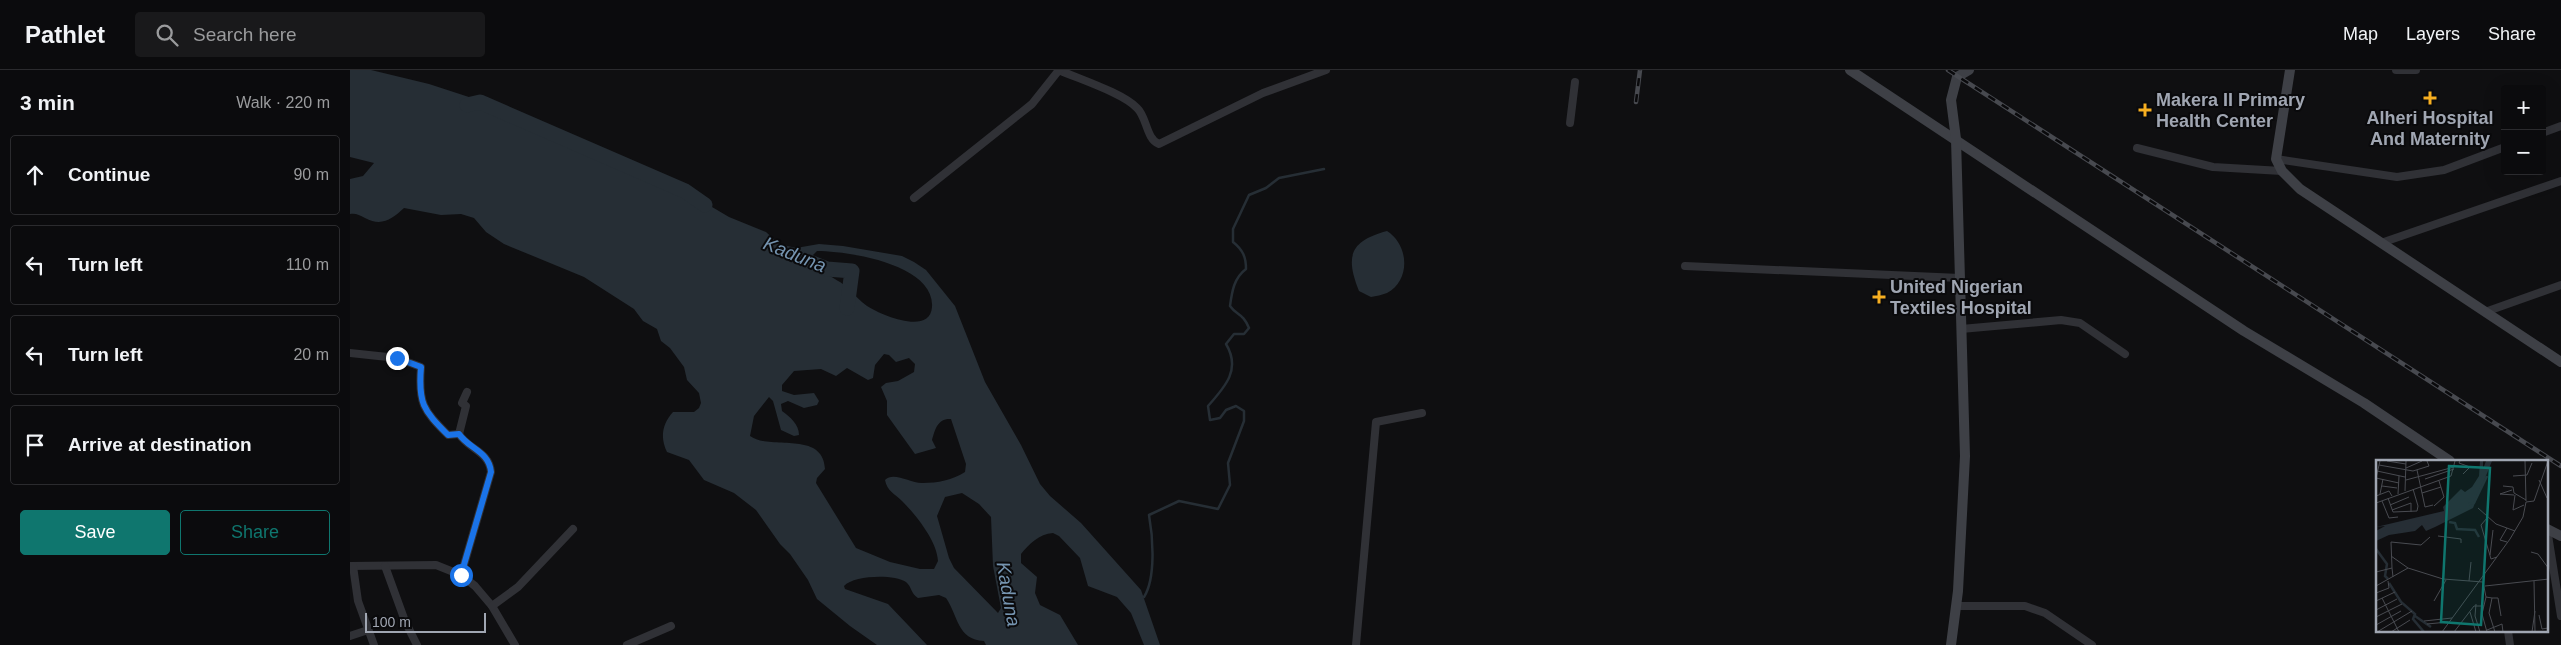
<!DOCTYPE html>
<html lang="en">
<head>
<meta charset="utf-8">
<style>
  :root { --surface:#0b0b0d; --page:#19191b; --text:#f1f3f6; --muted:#9a9b9d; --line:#2b2b2e; --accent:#0f766e }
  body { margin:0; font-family:Helvetica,sans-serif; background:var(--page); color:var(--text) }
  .controls { position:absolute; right:15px; top:15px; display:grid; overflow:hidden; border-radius:5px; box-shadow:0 5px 20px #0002 }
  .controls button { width:45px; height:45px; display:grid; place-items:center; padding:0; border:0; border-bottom:1px solid var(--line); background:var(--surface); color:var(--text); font:25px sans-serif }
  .scale { position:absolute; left:15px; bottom:12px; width:121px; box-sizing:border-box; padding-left:5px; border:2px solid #a0a6b2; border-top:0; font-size:14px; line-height:18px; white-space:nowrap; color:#a0a6b2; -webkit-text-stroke:4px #0a0a0c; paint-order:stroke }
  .stop { position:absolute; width:15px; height:15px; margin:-11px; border:4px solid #1a73e8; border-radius:50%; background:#fff }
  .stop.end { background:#1a73e8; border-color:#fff; box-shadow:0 1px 5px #0008 }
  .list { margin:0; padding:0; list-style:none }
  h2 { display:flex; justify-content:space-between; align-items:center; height:65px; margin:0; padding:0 20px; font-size:21px }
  h2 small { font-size:16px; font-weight:400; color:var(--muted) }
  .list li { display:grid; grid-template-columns:32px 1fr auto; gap:15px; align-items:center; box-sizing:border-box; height:80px; margin:0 10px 10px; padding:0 10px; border:1px solid var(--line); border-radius:5px }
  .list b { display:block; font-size:19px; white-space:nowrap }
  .list em { font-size:16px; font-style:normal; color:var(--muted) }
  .actions { display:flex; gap:10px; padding:15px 20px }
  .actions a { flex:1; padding:11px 0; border:1px solid var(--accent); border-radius:5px; text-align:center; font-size:18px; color:var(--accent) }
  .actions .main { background:var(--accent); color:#fff }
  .icon { flex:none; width:28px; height:28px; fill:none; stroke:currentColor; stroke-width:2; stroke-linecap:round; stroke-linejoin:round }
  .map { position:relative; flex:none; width:2211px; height:575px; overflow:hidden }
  header { display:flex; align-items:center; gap:30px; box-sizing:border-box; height:70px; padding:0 25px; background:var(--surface); border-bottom:1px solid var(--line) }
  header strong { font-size:24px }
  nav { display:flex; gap:28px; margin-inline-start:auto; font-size:18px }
  .search { width:350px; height:45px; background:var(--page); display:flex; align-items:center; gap:12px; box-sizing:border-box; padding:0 18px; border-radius:5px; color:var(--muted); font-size:19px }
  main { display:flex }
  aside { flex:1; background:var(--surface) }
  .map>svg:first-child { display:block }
  .water { fill:#262e35; fill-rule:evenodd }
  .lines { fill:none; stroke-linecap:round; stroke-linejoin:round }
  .stream { stroke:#262e35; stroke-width:2.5 }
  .river { stroke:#262e35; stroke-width:15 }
  .street { stroke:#303136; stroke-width:8 }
  .secondary { stroke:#3e4046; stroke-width:10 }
  .rail-casing { stroke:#47494f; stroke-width:4.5 }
  .rail { stroke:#0a0a0c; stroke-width:2.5; stroke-dasharray:8; stroke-linecap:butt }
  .route { stroke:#1a73e8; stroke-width:6 }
  .poi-dot { fill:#f7af21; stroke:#0a0a0c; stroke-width:2 }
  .labels { text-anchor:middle; stroke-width:4; stroke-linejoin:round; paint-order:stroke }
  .poi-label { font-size:18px; font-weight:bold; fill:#a0a6b2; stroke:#0a0a0c; text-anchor:start }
  .water-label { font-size:19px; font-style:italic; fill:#7594b0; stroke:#0a0a0c }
  .inset-river { fill:none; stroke:#262e35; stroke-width:2.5 }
  .inset-road { fill:none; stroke:#494b51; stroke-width:1 }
  .view { fill:#0f766e; fill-opacity:0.15; stroke:#0f766e; stroke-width:2.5 }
  .inset-edge { fill:none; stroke:#a0a6b2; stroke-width:2.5 }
</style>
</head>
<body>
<header>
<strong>Pathlet</strong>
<div class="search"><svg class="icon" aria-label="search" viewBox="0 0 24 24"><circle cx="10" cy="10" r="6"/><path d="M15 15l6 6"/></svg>Search here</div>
<nav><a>Map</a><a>Layers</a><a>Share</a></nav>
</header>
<main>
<aside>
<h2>3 min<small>Walk · 220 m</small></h2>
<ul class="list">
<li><svg class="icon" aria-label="ahead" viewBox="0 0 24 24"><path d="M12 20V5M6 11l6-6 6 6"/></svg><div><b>Continue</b></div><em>90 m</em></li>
<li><svg class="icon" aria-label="left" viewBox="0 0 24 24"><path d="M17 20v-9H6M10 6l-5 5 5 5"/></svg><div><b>Turn left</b></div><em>110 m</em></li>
<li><svg class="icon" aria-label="left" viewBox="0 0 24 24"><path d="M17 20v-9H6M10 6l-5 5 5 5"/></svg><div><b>Turn left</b></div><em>20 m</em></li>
<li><svg class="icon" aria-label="arrive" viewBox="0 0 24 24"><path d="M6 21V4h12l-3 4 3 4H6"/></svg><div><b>Arrive at destination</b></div></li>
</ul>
<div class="actions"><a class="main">Save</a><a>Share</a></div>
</aside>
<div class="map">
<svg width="2211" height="575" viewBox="0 0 2211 575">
  <rect width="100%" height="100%" fill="#0f0f11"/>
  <g class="water">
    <path d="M0,0H21L79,14L125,29L161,50L340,124L379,147L416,162L429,174L446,178L469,174L493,176L552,186L564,192L576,200L605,236L635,312L671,375L690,414L700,426L731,453L791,520L810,575H794L781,543L767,527L738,516L730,488L709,466L703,463C689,464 679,474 671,484V493L687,507L685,523L690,535L710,545L728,575H636L634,571C607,570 608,545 596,528L589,525L568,528C561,524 562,517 556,512C544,504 504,505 494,516L495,519L538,534L577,575H527L500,556L467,529L458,510L440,484L430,474L406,440L384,423L354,410L339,390L317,382C310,368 312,354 323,342H344L349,338L351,333L349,323L337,310L334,297L320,278L311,271L307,259L293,251L284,239L234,207L154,174L136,162L124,148L111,144L91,145L54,138C42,149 32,157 15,148C9,145 6,143 0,144V109L13,106L24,93L0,87ZM467,181C497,181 585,194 582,237C580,266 531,245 517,236C510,231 504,224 498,218C486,207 465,202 461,187ZM534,284L539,285L546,292L559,288L565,294L564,302L548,311L536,313L531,317L537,331V345L565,384L586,378L582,370C585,359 588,348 601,349L616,394L615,402C603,410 587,413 573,413C561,414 544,401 535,410C537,421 545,424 552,431C566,445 587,471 588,491L584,499H570L540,492L506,478L466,413L467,408L475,399C473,360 420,381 400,366L404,346L419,327L423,331L431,360L444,366L449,365C449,354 440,347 432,341L431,334L438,331L454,338L467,335L469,331L464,323L444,325L432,321V315L444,301L471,299L486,306L497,298L518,310L523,308L525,295ZM612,423L629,434L641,447L643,496L651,538L648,543L604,498L599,488L587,446L595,427Z"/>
    <path d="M1037,161C1059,175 1061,210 1037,223C1032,225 1026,226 1021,227L1009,221C995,186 1000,171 1037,161Z"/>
  </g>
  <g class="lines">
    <path class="stream" d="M794,527C806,508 803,467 799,445L829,431L868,439L880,415L878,393L894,351V341L886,336L876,340L870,348L860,350L858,336C876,316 891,299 876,274L884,264H894L899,258C893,243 887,246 880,236C882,221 884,208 896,199C896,187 893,180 883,172V159L899,125L916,118L929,108L974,99"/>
    <g class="river">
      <path d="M117,35L130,32L335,121L355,135"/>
      <path d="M445,186L477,199L502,201L497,238"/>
    </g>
    <g class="street">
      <path d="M709,0C729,9 773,23 787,38C797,47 796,69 809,74L913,23L976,0"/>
      <path d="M2046,0H2066"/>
      <path d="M1220,53L1225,12"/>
      <path d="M2192,63L2211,56"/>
      <path d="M1787,78L1863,97L1932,101"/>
      <path d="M1926,89L2047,107L2094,100L2155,77"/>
      <path d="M564,128L682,34L709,0"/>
      <path d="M2031,173L2211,111"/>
      <path d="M1335,196L1610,208"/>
      <path d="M2135,242L2211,215"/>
      <path d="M1611,259L1711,250L1730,253L1775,284"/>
      <path d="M0,283L47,288L71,297C68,333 73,340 98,365L109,364"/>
      <path d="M2197,459L2211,546"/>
      <path d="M0,496L86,495L111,505L125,516L142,536L165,575"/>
      <path d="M3,496L8,531L24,575"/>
      <path d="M35,496L55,551L67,575"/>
      <path d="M111,505L141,402C139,381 119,380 109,364L116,336L112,333L117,322"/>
      <path d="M142,536L168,517L223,459"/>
      <path d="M1606,536H1675L1695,543L1742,575"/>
      <path d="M2158,561L2160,575"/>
      <path d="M0,566L18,560"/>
      <path d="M277,575L321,556"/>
      <path d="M1006,575L1026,352L1072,343"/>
    </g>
    <g class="secondary">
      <path d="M1500,0L1894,261L2014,333L2100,391"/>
      <path d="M1940,0L1926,89L1932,101L1950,119L2211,292"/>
      <path d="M2197,459L2211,466"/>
      <path d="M1601,575L1608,521L1615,386L1606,69L1601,30L1607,7L1619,0"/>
    </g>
    <g class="rail-casing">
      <g id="rail">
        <path d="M1598,0L2211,396"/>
        <path d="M1286,32L1290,0"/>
      </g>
    </g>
    <use href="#rail" class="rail"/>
  </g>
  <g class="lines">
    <path class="route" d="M47,288L71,297C68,333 73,340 98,365L109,364C119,379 139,381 141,402L111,505"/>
  </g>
  <g class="poi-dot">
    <path d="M2077.5 20.5h5v5h5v5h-5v5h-5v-5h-5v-5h5z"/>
    <path d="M1792.5 32.5h5v5h5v5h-5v5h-5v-5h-5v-5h5z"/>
    <path d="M1526.5 219.5h5v5h5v5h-5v5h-5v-5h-5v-5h5z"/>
  </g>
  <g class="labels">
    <g class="poi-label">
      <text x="1806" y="36">Makera II Primary<tspan x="1806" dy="21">Health Center</tspan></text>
      <text x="2080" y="54" text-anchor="middle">Alheri Hospital<tspan x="2080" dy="21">And Maternity</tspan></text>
      <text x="1540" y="223">United Nigerian<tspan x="1540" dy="21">Textiles Hospital</tspan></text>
    </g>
    <g class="water-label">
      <text transform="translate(445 184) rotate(22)" y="7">Kaduna</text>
      <text transform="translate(659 524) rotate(80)" y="7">Kaduna</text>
    </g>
  </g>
  <g transform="translate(2026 390)">
    <rect width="172" height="172" fill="#0f0f11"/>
    <path d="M104,1H107V9L110,1H116L97,48L59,67L50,71L46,65L39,71L13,75L0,81V71L9,66L0,67L68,51L67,47L85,29L89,32L96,27L103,16Z" fill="#262e35"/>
    <path class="inset-river" d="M93,44L98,43L111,16M73,62L79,63L81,69L99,70L103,77M0,89L11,104L9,116L12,119M13,123L25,142L39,154L37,159L48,172M39,156L55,167"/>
    <path class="inset-road" d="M11,1L30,4M84,1L83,3L94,7L87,14M149,1L150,41M3,5L37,11L53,6L51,1M30,8L46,1M41,10L49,47L57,45M1,11L29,17M137,16L151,15L156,3M0,18L23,23M0,18L4,1M49,19L78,9M30,20L78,7M163,20L171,38M6,26L21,28M127,26L137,27L138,33L150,40M136,30L124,34L138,35M29,31L30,1M46,33L65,27M4,34L7,19M22,34L23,16M139,35L137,50L148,45M0,36L13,31L16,36M12,38L17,52L41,51L42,46L37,29M6,41L13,58L22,57M0,43L75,16L79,1M14,45L33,37M58,46L68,37L63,21M102,48L120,64L139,71M16,50L35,43V52M111,58L105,65L115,99L121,97M131,68L124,80L131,82M62,76L85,79V83M155,92L162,94L173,109M114,95L117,70M15,96L32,108M16,108L15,82L45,85L54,77M0,112L16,108L17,117M93,121L95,102M158,121L159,172M0,126L32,108L67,119L107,122L110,137L106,154L111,172M109,126L173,119M0,133L13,128L12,121M110,137L116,138L113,153L119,172M6,138L23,172M116,138H122L125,156M0,141L19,132M58,141L70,120M100,144L99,156L104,172M0,150L21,139M94,152L100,172M163,155L166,169L172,168M0,157L26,144M48,161L76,158M51,164L72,162M0,165L25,151M111,170L126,164L127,172M1,172L36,151M15,172L34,160M66,172L134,79L147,57L150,42L158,41L172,1M78,172L98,146H108M156,172L159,151"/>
    <path class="view" d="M73,6L114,8L105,165L65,162Z"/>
    <rect width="172" height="172" class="inset-edge"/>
  </g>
</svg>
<div class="controls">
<button>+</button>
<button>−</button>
</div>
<div class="scale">100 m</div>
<div class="stop" style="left:111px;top:505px"></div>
<div class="stop end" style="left:47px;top:288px"></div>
</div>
</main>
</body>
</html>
